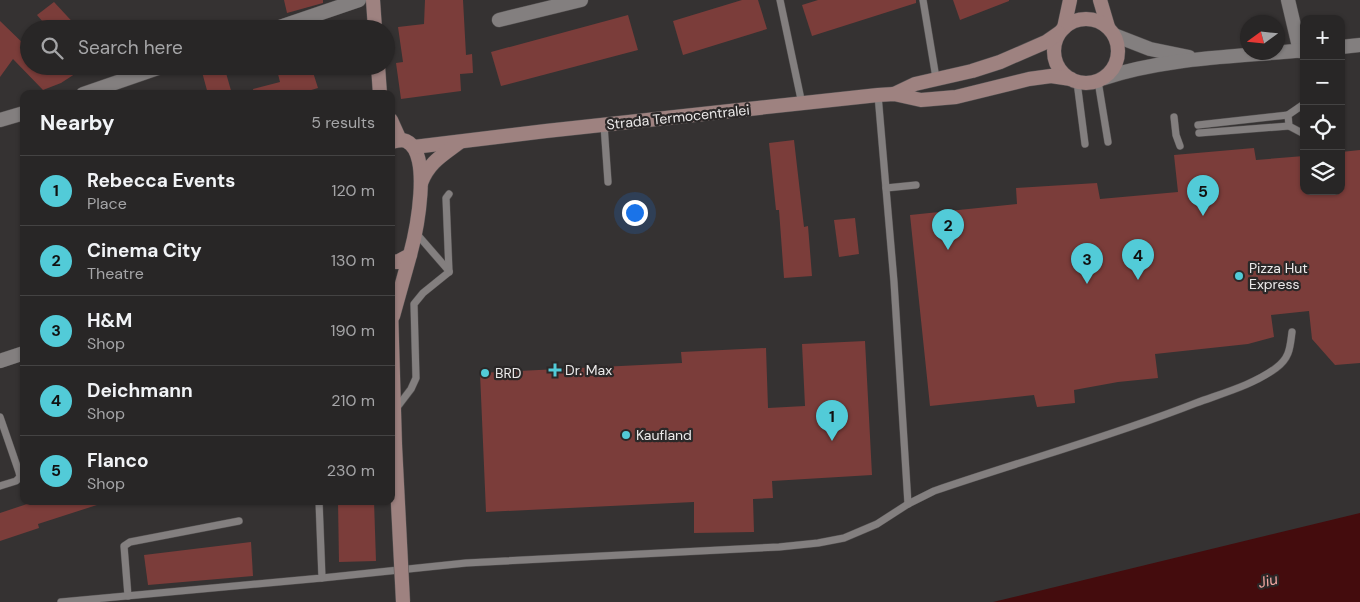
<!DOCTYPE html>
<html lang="en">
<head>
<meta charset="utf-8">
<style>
  :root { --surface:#282626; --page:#302e2e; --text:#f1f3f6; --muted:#a5a5a7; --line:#444343; --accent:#52cbd8 }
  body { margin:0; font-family:"DM Sans",sans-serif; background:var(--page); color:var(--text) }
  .controls { position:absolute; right:15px; top:15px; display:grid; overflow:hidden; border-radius:10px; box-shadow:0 1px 4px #0004 }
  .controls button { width:45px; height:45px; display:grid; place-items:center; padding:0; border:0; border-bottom:1px solid var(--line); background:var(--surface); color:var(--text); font:25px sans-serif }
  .compass { position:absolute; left:1240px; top:15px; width:45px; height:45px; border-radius:50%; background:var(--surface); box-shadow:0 1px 4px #0004; rotate:255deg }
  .you { position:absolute; left:634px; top:212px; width:18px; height:18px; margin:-12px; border:4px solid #fff; border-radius:50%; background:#1a73e8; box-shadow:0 0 0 8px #1a73e833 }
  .badge { display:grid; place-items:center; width:32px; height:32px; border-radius:50%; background:var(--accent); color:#111; font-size:16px; font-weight:700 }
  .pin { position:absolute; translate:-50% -41px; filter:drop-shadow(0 1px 2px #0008) }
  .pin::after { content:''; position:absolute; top:26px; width:18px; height:15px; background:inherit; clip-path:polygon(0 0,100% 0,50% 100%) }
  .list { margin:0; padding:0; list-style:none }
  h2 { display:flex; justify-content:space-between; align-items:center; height:65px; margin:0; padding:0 20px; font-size:21px }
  h2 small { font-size:16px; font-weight:400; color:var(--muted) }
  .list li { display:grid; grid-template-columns:32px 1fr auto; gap:15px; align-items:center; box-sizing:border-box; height:70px; padding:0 20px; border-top:1px solid var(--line) }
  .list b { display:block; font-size:19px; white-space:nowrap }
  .list p { margin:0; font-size:16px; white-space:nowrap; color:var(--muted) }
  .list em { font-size:16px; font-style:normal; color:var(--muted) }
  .icon { flex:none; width:28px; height:28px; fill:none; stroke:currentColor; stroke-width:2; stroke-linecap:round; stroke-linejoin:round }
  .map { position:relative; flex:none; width:1360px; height:602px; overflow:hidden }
  .search { position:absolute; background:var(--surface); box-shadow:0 1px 4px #0004; left:20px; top:20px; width:375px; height:55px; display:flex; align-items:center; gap:12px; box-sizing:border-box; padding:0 18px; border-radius:28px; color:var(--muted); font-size:19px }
  .panel { position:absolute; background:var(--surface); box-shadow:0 1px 4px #0004; left:20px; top:90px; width:375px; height:415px; border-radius:10px }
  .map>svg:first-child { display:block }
  .water { fill:#440c0d }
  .building { fill:#7b3d3a }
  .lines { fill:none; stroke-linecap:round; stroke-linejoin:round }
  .service-casing { stroke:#535050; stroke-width:8 }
  .minor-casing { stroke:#535050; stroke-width:15 }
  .tertiary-casing { stroke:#535050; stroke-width:15 }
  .secondary-casing { stroke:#535050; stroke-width:15 }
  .service { stroke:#837f7f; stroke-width:7 }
  .minor { stroke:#837f7f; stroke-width:14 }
  .tertiary { stroke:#837f7f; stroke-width:14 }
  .secondary { stroke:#9e8280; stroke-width:14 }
  .secondary-bridge-casing { stroke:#535050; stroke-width:15; stroke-linecap:butt }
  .secondary-bridge { stroke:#9e8280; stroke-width:14 }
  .poi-dot { fill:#52cbd8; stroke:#2b2828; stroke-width:2 }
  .labels { text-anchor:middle; stroke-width:4.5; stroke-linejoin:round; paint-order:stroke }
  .street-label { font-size:14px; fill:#eceaea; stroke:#2b2828 }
  .poi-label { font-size:14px; fill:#eceaea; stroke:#2b2828; text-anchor:start }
  .water-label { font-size:15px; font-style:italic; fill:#f4a7a1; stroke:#2b2828 }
</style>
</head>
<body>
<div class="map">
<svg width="1360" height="602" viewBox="0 0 1360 602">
  <rect width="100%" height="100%" fill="#353232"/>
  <path class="water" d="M1360,513V602H993Z"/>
  <g class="building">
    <path d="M284,0H323V3L287,13Z"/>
    <path d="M425,0H463L466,55L472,54L473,73L460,74L461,91L401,99L396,63L403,62L398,27L424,24Z"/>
    <path d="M742,0H758L767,29L683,55L673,21Z"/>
    <path d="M818,0H916V3L812,36L802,5Z"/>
    <path d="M953,0H1009V1L960,20Z"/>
    <path d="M54,2L79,29H49L37,15Z"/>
    <path d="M628,15L638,50L501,86L491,52Z"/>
    <path d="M0,21L29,49V66H87L61,83L43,90L13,59L0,77Z"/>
    <path d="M221,66H224L232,94H208L202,72Z"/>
    <path d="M276,66H311L318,88L298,94H254L253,89L280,82Z"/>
    <path d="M794,140L804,227L808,226L812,276L784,278L779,210H776L769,143Z"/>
    <path d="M1254,148L1256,160L1304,156V191H1341V152L1360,150V363L1335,365L1312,339L1309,311L1271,315L1274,337L1248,344L1155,354L1158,378L1118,382L1074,390L1075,403L1037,407L1034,395L930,406L910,215L1017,204L1016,188L1097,183L1100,199L1178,192L1174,155Z"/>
    <path d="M855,218L859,254L839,257L834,220Z"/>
    <path d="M865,341L872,475L772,481L773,498L753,499L754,532L694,533V502L486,512L480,373L682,363L681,352L766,348L768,408L805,406L802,344Z"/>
    <path d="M36,501H99L100,504L38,524L39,528L0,541V513Z"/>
    <path d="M338,501H374L376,561L339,562Z"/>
    <path d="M251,542L253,576L148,585L144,555Z"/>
  </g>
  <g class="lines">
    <g class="service-casing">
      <g id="service">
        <path d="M780,0L802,104"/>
        <path d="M923,0L936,78"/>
        <path d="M1098,81L1108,142"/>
        <path d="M1077,82L1085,144"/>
        <path d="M878,95L894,282L908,504"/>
        <path d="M1304,104L1288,115L1289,126L1304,134"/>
        <path d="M1174,117L1176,135L1180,146"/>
        <path d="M604,125L608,182"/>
        <path d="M1198,125L1288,115"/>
        <path d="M1199,133L1289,126"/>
        <path d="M886,188L916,185"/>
        <path d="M449,194L446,198L449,272"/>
        <path d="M416,233L449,271"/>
        <path d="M395,410L411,389L416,378L414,304L423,293L449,272"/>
        <path d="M0,417L19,472L20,477L16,481L0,486"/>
        <path d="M322,578L466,563L779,547L818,543L844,538L877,524L908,504L934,491C1021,461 1110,437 1196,403C1223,393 1253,385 1276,368C1290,358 1290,347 1292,332"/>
        <path d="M128,596L124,546L130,542L239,521"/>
        <path d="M61,602L322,578L319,501"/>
      </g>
    </g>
    <g class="minor-casing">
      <g id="minor">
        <path d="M1288,0L1300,51"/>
        <path d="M499,20L581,0"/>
        <path d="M0,361L24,353"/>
      </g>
    </g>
    <g class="tertiary-casing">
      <g id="tertiary">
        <path d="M274,29L359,0"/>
        <path d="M1114,35L1150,49L1189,57"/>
        <path d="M1341,47L1360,45"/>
        <path d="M1104,78C1168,57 1237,57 1304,50"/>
        <path d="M83,94L164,66"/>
        <path d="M0,120L24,113"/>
      </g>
    </g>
    <g class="secondary-casing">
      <g id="secondary">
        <path d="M373,0L375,29"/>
        <path d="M1100,0L1108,27"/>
        <circle cx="1086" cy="51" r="32"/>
        <path d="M1064,28L1070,0"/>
        <path d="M378,66L380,94"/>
        <path d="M894,94L915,84L972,71L1000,62L1046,42L1059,33"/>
        <path d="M391,120L400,140"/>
        <path d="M391,142C396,141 401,139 406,141C433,153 416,233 410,255L397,262L391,261"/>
        <path d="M414,147L546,131L878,95L894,94L921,100L956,97L1029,79L1051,76L1071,79"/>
        <path d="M421,183C429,162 443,155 460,142"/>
        <path d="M391,307L395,445"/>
        <path d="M393,316L410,255"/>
      </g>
    </g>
    <use href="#service" class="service"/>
    <use href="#minor" class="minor"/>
    <use href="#tertiary" class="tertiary"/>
    <use href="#secondary" class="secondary"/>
    <g class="secondary-bridge-casing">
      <path id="secondary-bridge" d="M395,445L403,602"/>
    </g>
    <use href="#secondary-bridge" class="secondary-bridge"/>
  </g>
  <g class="poi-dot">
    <circle cx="1239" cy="276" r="5"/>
    <path d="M552.5 362.5h5v5h5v5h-5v5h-5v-5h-5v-5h5z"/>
    <circle cx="485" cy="373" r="5"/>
    <circle cx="626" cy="435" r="5"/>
  </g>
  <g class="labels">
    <g class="street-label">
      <text transform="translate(678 117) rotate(-6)" y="5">Strada Termocentralei</text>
    </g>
    <g class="poi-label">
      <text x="1249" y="273">Pizza Hut<tspan x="1249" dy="16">Express</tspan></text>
      <text x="565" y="375">Dr. Max</text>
      <text x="495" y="378">BRD</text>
      <text x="636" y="440">Kaufland</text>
    </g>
    <g class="water-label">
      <text transform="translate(1268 581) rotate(-13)" y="5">Jiu</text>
    </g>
  </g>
</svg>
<div class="controls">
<button>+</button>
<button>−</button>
<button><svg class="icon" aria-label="locate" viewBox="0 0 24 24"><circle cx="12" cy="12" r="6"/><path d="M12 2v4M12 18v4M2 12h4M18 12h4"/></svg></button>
<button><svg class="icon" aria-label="layers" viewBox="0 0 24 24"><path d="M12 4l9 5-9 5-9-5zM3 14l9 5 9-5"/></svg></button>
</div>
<svg class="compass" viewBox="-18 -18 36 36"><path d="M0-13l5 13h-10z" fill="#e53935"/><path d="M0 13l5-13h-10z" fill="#a5a5a7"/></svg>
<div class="you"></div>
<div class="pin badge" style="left:832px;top:441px">1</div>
<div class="pin badge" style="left:948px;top:250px">2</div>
<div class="pin badge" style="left:1087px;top:284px">3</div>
<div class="pin badge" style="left:1138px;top:280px">4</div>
<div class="pin badge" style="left:1203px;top:216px">5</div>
<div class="search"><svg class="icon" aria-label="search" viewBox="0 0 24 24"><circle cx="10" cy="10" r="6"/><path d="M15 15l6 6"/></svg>Search here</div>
<section class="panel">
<h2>Nearby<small>5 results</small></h2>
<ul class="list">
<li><span class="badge">1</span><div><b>Rebecca Events</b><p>Place</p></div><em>120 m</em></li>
<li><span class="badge">2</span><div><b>Cinema City</b><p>Theatre</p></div><em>130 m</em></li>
<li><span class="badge">3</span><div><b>H&amp;M</b><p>Shop</p></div><em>190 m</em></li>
<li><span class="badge">4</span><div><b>Deichmann</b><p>Shop</p></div><em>210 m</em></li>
<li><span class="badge">5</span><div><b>Flanco</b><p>Shop</p></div><em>230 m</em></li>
</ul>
</section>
</div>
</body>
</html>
